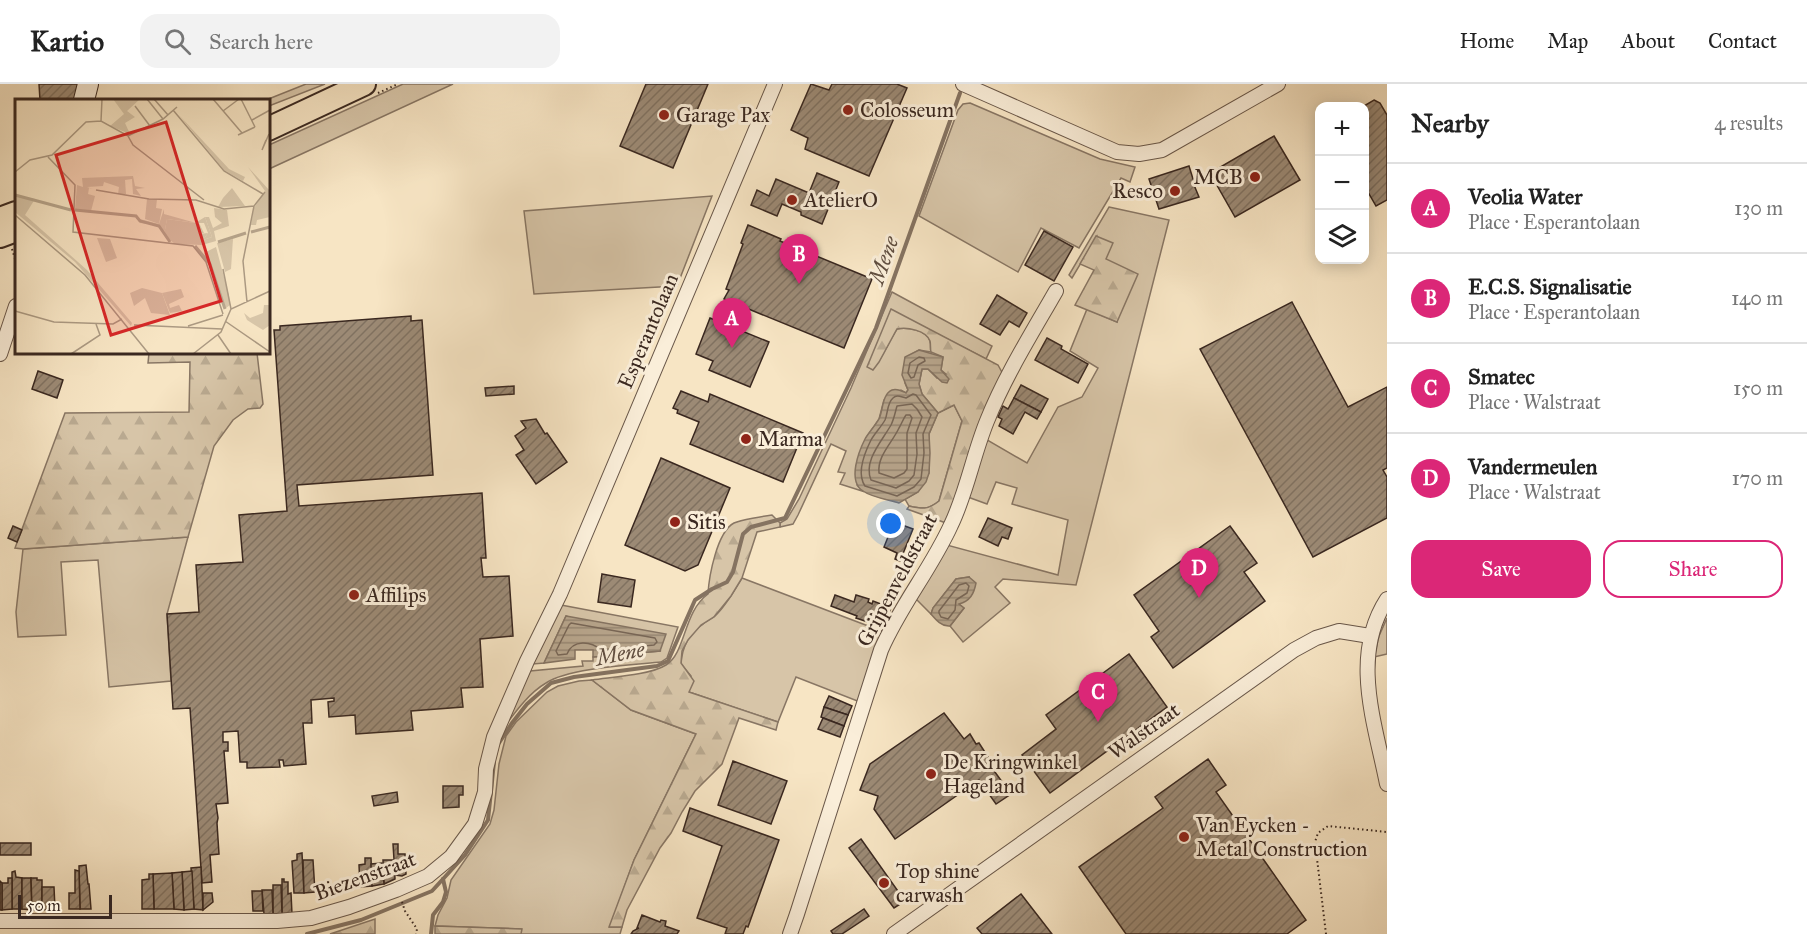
<!DOCTYPE html>
<html lang="en">
<head>
<meta charset="utf-8">
<style>
  :root { --surface:#fff; --page:#f2f2f2; --text:#222; --muted:#767676; --line:#e0e0e0; --accent:#db2777 }
  body { margin:0; font-family:"IM FELL Great Primer",serif; background:var(--page); color:var(--text) }
  .controls { position:absolute; right:18px; top:18px; display:grid; overflow:hidden; border-radius:12px; box-shadow:0 3px 15px #0003 }
  .controls button { width:54px; height:54px; display:grid; place-items:center; padding:0; border:0; border-bottom:2px solid var(--line); background:var(--surface); color:var(--text); font:30px sans-serif }
  .scale { position:absolute; left:18px; bottom:15px; width:94px; box-sizing:border-box; padding-left:6px; border:3px solid #3a2820; border-top:0; font-size:16px; line-height:21px; white-space:nowrap; color:#3a2820; -webkit-text-stroke:4px #faeed9; paint-order:stroke }
  .you { position:absolute; left:891px; top:440px; width:21px; height:21px; margin:-15px; border:4px solid #fff; border-radius:50%; background:#1a73e8; box-shadow:0 0 0 9px #1a73e833 }
  .badge { display:grid; place-items:center; width:39px; height:39px; border-radius:50%; background:var(--accent); color:#fff; font-size:20px; font-weight:700 }
  .pin { position:absolute; translate:-50% -50px; filter:drop-shadow(0 2px 3px #0008) }
  .pin::after { content:''; position:absolute; top:32px; width:21px; height:18px; background:inherit; clip-path:polygon(0 0,100% 0,50% 100%) }
  .list { margin:0; padding:0; list-style:none }
  h2 { display:flex; justify-content:space-between; align-items:center; height:78px; margin:0; padding:0 24px; font-size:26px }
  h2 small { font-size:20px; font-weight:400; color:var(--muted) }
  .list li { display:grid; grid-template-columns:39px 1fr auto; gap:18px; align-items:center; box-sizing:border-box; height:90px; padding:0 24px; border-top:2px solid var(--line) }
  .list b { display:block; font-size:22px; white-space:nowrap }
  .list p { margin:0; font-size:20px; white-space:nowrap; color:var(--muted) }
  .list em { font-size:20px; font-style:normal; color:var(--muted) }
  .actions { display:flex; gap:12px; padding:18px 24px }
  .actions a { flex:1; padding:14px 0; border:2px solid var(--accent); border-radius:18px; text-align:center; font-size:21px; color:var(--accent) }
  .actions .main { background:var(--accent); color:#fff }
  .icon { flex:none; width:33px; height:33px; fill:none; stroke:currentColor; stroke-width:2; stroke-linecap:round; stroke-linejoin:round }
  .map { position:relative; flex:none; width:1387px; height:850px; overflow:hidden }
  header { display:flex; align-items:center; gap:36px; box-sizing:border-box; height:84px; padding:0 30px; background:var(--surface); border-bottom:2px solid var(--line) }
  header strong { font-size:28px }
  nav { display:flex; gap:33px; margin-inline-start:auto; font-size:21px }
  .search { width:420px; height:54px; background:var(--page); display:flex; align-items:center; gap:15px; box-sizing:border-box; padding:0 21px; border-radius:18px; color:var(--muted); font-size:22px }
  main { display:flex }
  aside { flex:1; background:var(--surface) }
  .map>svg:first-child { display:block }
  .green { fill:#d7c5a8; stroke:#887664; stroke-width:1.5 }
  .forest { fill:url(#forest-firs); stroke:#887664; stroke-width:1.5 }
  .water { fill:url(#water-rules); stroke:#857361; stroke-width:1.5 }
  .lines { fill:none; stroke-linecap:round; stroke-linejoin:round }
  .shore { stroke:#786656; stroke-width:1.5 }
  .stream { stroke:#857361; stroke-width:4 }
  .building { fill:url(#building-hatch); stroke:#3a2820; stroke-width:1.5 }
  .street-casing { stroke:#695749; stroke-width:16 }
  .secondary-casing { stroke:#3a2820; stroke-width:22 }
  .primary-casing { stroke:#3a2820; stroke-width:26 }
  .path { stroke:#3a2820; stroke-width:2; stroke-dasharray:1.5 3; stroke-linecap:butt }
  .street { stroke:#faeed9; stroke-width:14 }
  .secondary { stroke:#faeed9; stroke-width:20 }
  .primary { stroke:#f7e5c4; stroke-width:22 }
  .poi-dot { fill:#8f2418; stroke:#faeed9; stroke-width:2 }
  .labels { text-anchor:middle; stroke-width:6; stroke-linejoin:round; paint-order:stroke }
  .poi-label { font-size:21px; fill:#3a2820; stroke:#faeed9; text-anchor:start }
  .street-label { font-size:21px; fill:#3a2820; stroke:#faeed9 }
  .water-label { font-size:22px; font-style:italic; fill:#604e40; stroke:#faeed9 }
  .inset-river { fill:none; stroke:#b7a58c; stroke-width:3 }
  .inset-road { fill:none; stroke:#ab9982; stroke-width:1.5 }
  .view { fill:#d62828; fill-opacity:0.15; stroke:#d62828; stroke-width:3 }
  .inset-edge { fill:none; stroke:#3a2820; stroke-width:3 }
</style>
</head>
<body>
<header>
<strong>Kartio</strong>
<div class="search"><svg class="icon" aria-label="search" viewBox="0 0 24 24"><circle cx="10" cy="10" r="6"/><path d="M15 15l6 6"/></svg>Search here</div>
<nav><a>Home</a><a>Map</a><a>About</a><a>Contact</a></nav>
</header>
<main>
<div class="map">
<svg width="1387" height="850" viewBox="0 0 1387 850">
  <defs>
    <pattern id="forest-firs" width="22" height="20" patternUnits="userSpaceOnUse" patternTransform="scale(1.5)"><rect width="22" height="20" fill="#d7c5a8"/><path d="M5 1l3.5 6h-7zM16 11l3.5 6h-7z" fill="#b9a990"/></pattern>
    <pattern id="water-rules" width="6" height="5" patternUnits="userSpaceOnUse" patternTransform="scale(1.5)"><rect width="6" height="5" fill="#b7a58c"/><path d="M0 2.5h6" fill="none" stroke="#968672"/></pattern>
    <pattern id="building-hatch" width="6" height="6" patternUnits="userSpaceOnUse" patternTransform="scale(1.5)"><rect width="6" height="6" fill="#9c8a75"/><path d="M-1 1l2-2M0 6l6-6M5 7l2-2" fill="none" stroke="#807160"/></pattern>
  </defs>
  <rect width="100%" height="100%" fill="#f7e5c4"/>
  <filter id="stains"><feTurbulence type="fractalNoise" baseFrequency=".00333" numOctaves="4"/><feColorMatrix values="0 0 0 0 .2 0 0 0 0 .09 0 0 0 0 .02 0 0 0 .5 -.17"/></filter>
  <radialGradient id="worn" r=".72"><stop offset=".6" stop-color="#630" stop-opacity="0"/><stop offset="1" stop-color="#630" stop-opacity=".3"/></radialGradient>
  <g class="green">
    <path d="M306,0H325L269,22L268,16H266Z"/>
    <path d="M403,0H453L269,85V61Z"/>
    <path d="M970,19L1100,75L1135,83L1130,98L1121,94L1079,164L1041,144L1018,188L919,132L958,26L963,20Z"/>
    <path d="M712,112L677,202L534,210L524,127Z"/>
    <path d="M1109,123L1169,136L1076,501L1003,495L995,503L1010,519L963,558L950,542L964,524L959,520L969,493L956,495L933,524L931,530L915,514L947,461L1058,491L1068,436L1012,420L1017,404L996,398L987,420L965,412L984,354L1027,379L1058,323L1082,313L1098,284L1070,267L1087,225L1117,238L1106,175L1097,152L1072,194L1069,191Z"/>
    <path d="M892,208L992,262L986,275L891,226L872,286C883,274 888,258 897,245C907,243 926,246 930,257C931,261 930,265 931,268L919,266L905,274V299L908,306L906,309L901,306L884,316L879,335L866,354L857,401L862,407L840,400L845,389L838,388L846,367L831,360L798,431L793,440L780,443V439L787,435L799,415L851,304Z"/>
    <path d="M954,321L962,337L939,417C928,426 922,425 909,422L905,415L918,408L929,389V350L938,329Z"/>
    <path d="M188,453L167,530L171,597L109,603L98,476L61,478L66,551L18,553L16,528L23,465Z"/>
    <path d="M742,494L884,548L860,618L796,593L778,638L689,608L691,592L681,580C682,564 689,549 703,540C706,537 711,535 715,532C726,522 734,507 742,494Z"/>
    <path d="M561,521L678,543L667,574L661,578C632,581 569,584 546,599C529,609 516,627 504,643L530,587L583,582L582,577H593V573L661,567L566,532L544,579L533,580Z"/>
    <path d="M1387,534V570L1374,573L1379,552Z"/>
    <path d="M592,596L631,626L696,650L634,776L610,843H622L620,850H521V845L435,842L438,831L447,814L451,796L490,740L494,726L499,680L506,652L516,638L547,608L558,602L579,597Z"/>
  </g>
  <g class="forest">
    <path d="M1096,152L1113,159L1106,175L1138,190L1117,238L1075,221L1094,186L1080,180Z"/>
    <path d="M891,225L998,281L1004,292L946,439L907,425L909,422C922,425 928,426 939,417L962,337L954,321L938,329L922,310L919,300L922,285H928L937,294L946,290L941,286L943,273L931,268C930,265 931,261 930,257C926,246 907,243 897,245L879,278L873,286L867,283Z"/>
    <path d="M149,269H257L263,320L260,324L248,325L233,336L214,362L188,453L23,465L15,464L65,329L189,328L190,278L148,279Z"/>
    <path d="M772,431L780,439V443L757,448L742,494L731,512L714,533L701,541L688,556L682,567L681,579L694,597L689,608L778,638L776,646L739,634L722,680L695,707L682,728L671,749L660,764L627,826L622,843H609L634,776L696,650L631,626L592,596C612,593 650,591 666,581C686,569 683,528 708,510C709,492 717,448 734,439C741,436 764,432 772,431Z"/>
    <path d="M375,835V850H330Z"/>
    <path d="M435,842L522,845L521,850H435Z"/>
  </g>
  <g class="water">
    <path d="M919,266L943,273L941,286L949,295L947,299L942,298L928,285H922L919,300L922,310L938,329L929,350L930,369L929,389L926,398L918,408L899,419C889,416 871,413 863,407C847,397 859,367 865,355C869,348 875,342 879,335C883,327 882,310 892,306C897,304 902,307 906,309L908,306L902,291L905,273Z"/>
    <path d="M969,493L976,499C974,510 970,517 959,520L964,524L950,542C942,543 936,536 931,530L933,524L956,495Z"/>
    <path d="M566,532L666,550L660,567L593,573V566H575V575L544,579Z"/>
  </g>
  <g class="lines">
    <g class="shore">
      <path d="M919,273L924,274L925,277L918,281L914,293L911,294L908,289L910,279Z"/>
      <path d="M913,310L916,311L931,331L923,350L924,369L921,395L914,403L897,412L865,402C856,389 865,368 871,356C875,349 881,343 885,336C888,329 887,319 893,314C897,310 901,313 906,314Z"/>
      <path d="M912,320L917,325L922,333L916,349L917,370L914,391L909,397L896,404L871,396C863,377 882,357 891,341C894,335 895,329 897,322Z"/>
      <path d="M906,331H910L912,334L907,349V385L904,389L894,394L879,389C877,372 892,359 899,344C902,339 903,335 906,331Z"/>
      <path d="M966,499L969,502L967,509L956,516L955,526L948,535L941,533L939,529V527L959,501Z"/>
      <path d="M571,539L655,554L657,558L654,561L601,566C591,557 573,555 567,570L558,571L556,567L569,541Z"/>
    </g>
    <g class="stream">
      <path d="M499,659L512,639L527,620L551,599L574,593L657,582L668,577L695,516L712,505L727,498L733,488L743,450L751,443L785,434L876,244L960,9"/>
      <path d="M307,850L361,836L432,807L465,771L488,736L494,678"/>
      <path d="M431,850L433,831L443,818L446,808L443,795"/>
    </g>
  </g>
  <g class="building">
    <path d="M39,0H78L74,16H40Z"/>
    <path d="M646,0H708L673,84L620,62Z"/>
    <path d="M811,0L829,6L832,0H897L907,4L869,92L805,65L808,54L791,46Z"/>
    <path d="M1374,16L1380,19L1387,31V116L1376,122L1364,101V22Z"/>
    <path d="M1274,52L1300,96L1235,133L1210,89Z"/>
    <path d="M1189,82L1193,95H1196L1197,100L1194,101L1199,113L1159,125L1149,95Z"/>
    <path d="M817,89L839,98L822,140L801,131V128L782,120L777,132L751,121L757,106L769,112L776,95L809,109Z"/>
    <path d="M748,141L781,155L780,157L872,195L844,264L724,215L729,206L726,205L743,160L741,159Z"/>
    <path d="M1044,147L1073,163L1054,197L1025,181Z"/>
    <path d="M997,211L1027,229L1019,243L1009,237L1000,251L980,240Z"/>
    <path d="M1292,218L1348,323L1387,303V384L1383,386L1387,393V434L1313,473L1200,265Z"/>
    <path d="M411,232V237L422,236L433,391L297,401L299,422L482,409L486,474H481L483,493L509,492L513,552L480,555L483,603L461,604L463,623L411,627L413,646L356,650L355,631L329,633L328,618L334,617V614L311,616L312,639H303L306,680L284,682L283,676H279L280,683L247,684V678H240L238,647L223,648V658H228V667H224L228,719L216,720L218,734L217,739L219,770L210,771L212,798L202,799L190,624L173,625L167,530L199,528L196,481L243,478L239,431L287,427L274,246H280V242Z"/>
    <path d="M710,234L769,258L750,303L709,286L713,277L696,270Z"/>
    <path d="M1047,254L1062,262L1061,265L1088,280L1078,299L1035,276Z"/>
    <path d="M38,287L63,296L57,314L32,305Z"/>
    <path d="M1021,301L1048,315L1041,328L1014,314Z"/>
    <path d="M514,302V310L486,312L485,304Z"/>
    <path d="M681,307L708,318L710,310L803,349L783,398L690,360L699,338L677,329L678,326L673,324Z"/>
    <path d="M1014,314L1041,328L1037,335L1025,328L1013,350L999,342L1002,335L998,333L1003,322L1008,325Z"/>
    <path d="M536,335L545,350L547,349L567,378L536,400L516,371L524,366L515,352L526,344L521,337Z"/>
    <path d="M661,374L730,404L698,481L685,487L625,461Z"/>
    <path d="M988,434L1012,444L1008,455L1002,453L998,462L979,453Z"/>
    <path d="M894,438L913,445L900,477L895,475L897,469L884,463Z"/>
    <path d="M13,442L22,446L17,458L8,454Z"/>
    <path d="M1230,442L1257,479L1244,488L1265,517L1173,584L1151,553L1159,547L1134,511Z"/>
    <path d="M602,490L635,496L631,523L598,518Z"/>
    <path d="M835,511L854,518L856,511L869,515L868,518L872,520L873,517L891,524L883,543L856,534L857,532L831,522Z"/>
    <path d="M1129,570L1167,623L1050,709L1022,671L1056,645L1046,631Z"/>
    <path d="M829,612L852,622L848,631L824,623Z"/>
    <path d="M824,623L848,631L844,642L821,633Z"/>
    <path d="M944,629L964,655L970,650L976,660L979,659L992,679L990,680L992,684L1011,710L996,720L979,696L895,755L874,725L878,712L860,706L870,680Z"/>
    <path d="M823,634L844,642L840,653L818,645Z"/>
    <path d="M1208,675L1226,701L1216,708L1306,836L1287,850H1126L1079,783L1163,724L1155,713Z"/>
    <path d="M733,677L787,697L771,740L718,721Z"/>
    <path d="M443,702H463V711H459V723L443,724Z"/>
    <path d="M397,708L398,718L374,722L372,712Z"/>
    <path d="M690,724L779,756L748,843L746,842L743,850H725L727,844L697,834L722,762L683,747Z"/>
    <path d="M861,755L905,817L894,824L849,764Z"/>
    <rect x="0" y="759" width="31" height="12"/>
    <path d="M393,760H398V770H405L406,790L402,792L395,791Z"/>
    <path d="M302,769L304,809H294L292,777L297,776V770Z"/>
    <path d="M365,774H371L372,802L360,803L359,781L365,780Z"/>
    <path d="M303,776H313L315,808L304,809Z"/>
    <path d="M383,776H394L395,795L384,800Z"/>
    <path d="M382,779L384,800L372,802L371,780Z"/>
    <path d="M86,781L88,800H89L91,825H80L79,782Z"/>
    <path d="M201,783L203,826L194,825L191,784Z"/>
    <path d="M75,786L79,787L80,825H69V809H75Z"/>
    <path d="M15,787L16,793L22,794V825H12V788Z"/>
    <path d="M192,787L194,825L184,826L182,788Z"/>
    <path d="M182,788L184,826L174,825L172,789Z"/>
    <path d="M172,789L174,825H154L153,790Z"/>
    <path d="M149,790H153L154,825H142V796L149,795Z"/>
    <path d="M8,794H12V825L2,826V799H8Z"/>
    <path d="M22,794H31L32,826L22,825Z"/>
    <path d="M31,794H37V796H42V826H32Z"/>
    <path d="M282,795H284V798H288V810L291,809L292,830H282Z"/>
    <path d="M0,797L2,799V826H0Z"/>
    <path d="M273,801H281L282,830H273Z"/>
    <path d="M42,803H54L55,825L42,826Z"/>
    <path d="M262,806H272L273,830H264Z"/>
    <path d="M252,807H262L263,827H253Z"/>
    <path d="M203,809H212L213,818L203,826Z"/>
    <path d="M1021,810L1052,850H982L977,844Z"/>
    <path d="M864,825L869,832L842,850H833L831,847Z"/>
    <path d="M642,831L660,838L661,836L666,837L665,842L679,847L677,850H631L633,847L639,844H637Z"/>
  </g>
  <g class="lines">
    <g class="street-casing">
      <g id="street">
        <path d="M963,0L1117,68L1139,70L1162,66L1278,0"/>
        <path d="M0,270L16,222"/>
        <path d="M1387,515C1350,572 1375,639 1387,700"/>
        <path d="M0,837H277L311,834L349,823L396,806L428,792L451,773L475,740L485,708L486,685L494,653L527,577L560,510L775,0"/>
        <path d="M790,850L797,830L881,566C900,522 931,485 951,441C967,408 973,371 987,337C1005,292 1032,249 1056,207"/>
        <path d="M894,850L1294,566L1316,554L1339,547L1370,552"/>
      </g>
    </g>
    <g class="secondary-casing">
      <path id="secondary" d="M84,16L88,0"/>
    </g>
    <g class="primary-casing">
      <g id="primary">
        <path d="M268,45L364,0"/>
        <path d="M0,135L16,129"/>
        <path d="M0,152L16,146"/>
      </g>
    </g>
    <g class="path">
      <path d="M378,9L398,0"/>
      <path d="M12,165L16,178"/>
      <path d="M402,818L405,827L417,845L416,850"/>
      <path d="M1326,850L1315,758L1318,749L1328,742L1387,748"/>
    </g>
    <use href="#street" class="street"/>
    <use href="#secondary" class="secondary"/>
    <use href="#primary" class="primary"/>
  </g>
  <g class="poi-dot">
    <circle cx="848" cy="26" r="6"/>
    <circle cx="664" cy="31" r="6"/>
    <circle cx="1255" cy="93" r="6"/>
    <circle cx="1175" cy="107" r="6"/>
    <circle cx="792" cy="116" r="6"/>
    <circle cx="746" cy="355" r="6"/>
    <circle cx="675" cy="438" r="6"/>
    <circle cx="354" cy="511" r="6"/>
    <circle cx="931" cy="690" r="6"/>
    <circle cx="1184" cy="753" r="6"/>
    <circle cx="884" cy="799" r="6"/>
  </g>
  <g class="labels">
    <g class="poi-label">
      <text x="860" y="33">Colosseum</text>
      <text x="676" y="38">Garage Pax</text>
      <text x="1243" y="100" text-anchor="end">MCB</text>
      <text x="1163" y="114" text-anchor="end">Resco</text>
      <text x="804" y="123">AtelierO</text>
      <text x="758" y="362">Marma</text>
      <text x="687" y="445">Sitis</text>
      <text x="366" y="518">Affilips</text>
      <text x="943" y="685">De Kringwinkel<tspan x="943" dy="24">Hageland</tspan></text>
      <text x="1196" y="748">Van Eycken -<tspan x="1196" dy="24">Metal Construction</tspan></text>
      <text x="896" y="794">Top shine<tspan x="896" dy="24">carwash</tspan></text>
    </g>
    <g class="street-label">
      <text transform="translate(648 247) rotate(-67)" y="7">Esperantolaan</text>
      <text transform="translate(897 496) rotate(-62)" y="7">Grijpenveldstraat</text>
      <text transform="translate(1144 647) rotate(-35)" y="7">Walstraat</text>
      <text transform="translate(365 792) rotate(-20)" y="7">Biezenstraat</text>
    </g>
    <g class="water-label">
      <text transform="translate(883 176) rotate(-70)" y="8">Mene</text>
      <text transform="translate(620 569) rotate(-11)" y="8">Mene</text>
    </g>
  </g>
  <g transform="translate(15 15)">
    <rect width="255" height="255" fill="#f7e5c4"/>
    <path d="M98,0H125L112,12L120,18L110,24L115,35L95,27L109,15ZM233,68L255,92V118L242,121L241,126H236L239,109L250,92ZM118,77L120,87L130,89L121,90L126,97L118,95L117,80L110,81L111,95H103L104,88L89,83L88,87L72,88L78,90L74,89L73,95L80,97L76,112L60,110L62,86L68,88L67,79ZM0,96L20,100L10,116L72,171L117,224L116,227L60,163L0,113ZM132,100H142L141,109L147,110L144,125L130,120ZM190,118L197,138L188,141L193,134L189,124H184L189,134L184,135L187,146L160,145L149,136L152,120L180,124ZM82,139L95,140L102,159L91,163ZM218,140L216,170L210,173L202,144ZM166,190L169,198L154,205L155,209L164,206L167,212L155,214L147,194ZM249,206H255V226L248,231L232,221L229,214L235,219L248,214Z" fill="#d7c5a8"/>
    <path d="M164,16L214,70L230,78L228,82L209,71ZM217,89L230,107L203,108L208,99ZM199,109L212,111L214,127L199,132L201,142L187,146L184,135L193,134L188,141L197,138L190,118H194L198,129L207,124L200,118ZM149,110V115L181,124L152,120L149,136L144,126L125,124L121,119L144,125ZM201,148L214,197L215,206L211,209L189,154ZM127,189L147,194L155,216L136,214L130,199L119,207L115,194Z" fill="#d7c5a8"/>
    <path class="inset-river" d="M0,96L56,111M60,111L121,117L125,122L144,127L155,143M236,133L255,128M203,143L231,134M180,147L195,165L210,210"/>
    <path class="inset-road" d="M132,0L148,20M139,0L153,16M198,0L227,34M226,0L240,28M120,7L135,27M158,11L209,72L248,95M208,12L224,0M237,21L255,11M86,22L87,0M223,36L240,28M113,37L118,46L189,101M251,41L247,51L254,35M33,58L60,86L58,133L178,147L191,163L208,215M0,73L15,61L37,56L71,23L86,22L113,37L148,20L162,8M81,91L134,100L181,101L209,110L239,107M0,116L70,176L134,255M208,170L216,210M232,203L228,162L239,107L250,93M0,212L39,223L98,225L107,220M210,222L255,253M119,226L207,230M173,227L208,216M203,236L216,255M56,255L85,236L81,225M178,255L206,233L216,210L255,192"/>
    <path class="view" d="M151,23L206,202L96,236L41,56Z"/>
    <rect width="255" height="255" class="inset-edge"/>
  </g>
  <rect width="100%" height="100%" filter="url(#stains)"/>
  <rect width="100%" height="100%" fill="url(#worn)"/>
</svg>
<div class="controls">
<button>+</button>
<button>−</button>
<button><svg class="icon" aria-label="layers" viewBox="0 0 24 24"><path d="M12 4l9 5-9 5-9-5zM3 14l9 5 9-5"/></svg></button>
</div>
<div class="scale">50 m</div>
<div class="you"></div>
<div class="pin badge" style="left:732px;top:264px">A</div>
<div class="pin badge" style="left:799px;top:200px">B</div>
<div class="pin badge" style="left:1098px;top:638px">C</div>
<div class="pin badge" style="left:1199px;top:514px">D</div>
</div>
<aside>
<h2>Nearby<small>4 results</small></h2>
<ul class="list">
<li><span class="badge">A</span><div><b>Veolia Water</b><p>Place · Esperantolaan</p></div><em>130 m</em></li>
<li><span class="badge">B</span><div><b>E.C.S. Signalisatie</b><p>Place · Esperantolaan</p></div><em>140 m</em></li>
<li><span class="badge">C</span><div><b>Smatec</b><p>Place · Walstraat</p></div><em>150 m</em></li>
<li><span class="badge">D</span><div><b>Vandermeulen</b><p>Place · Walstraat</p></div><em>170 m</em></li>
</ul>
<div class="actions"><a class="main">Save</a><a>Share</a></div>
</aside>
</main>
</body>
</html>
